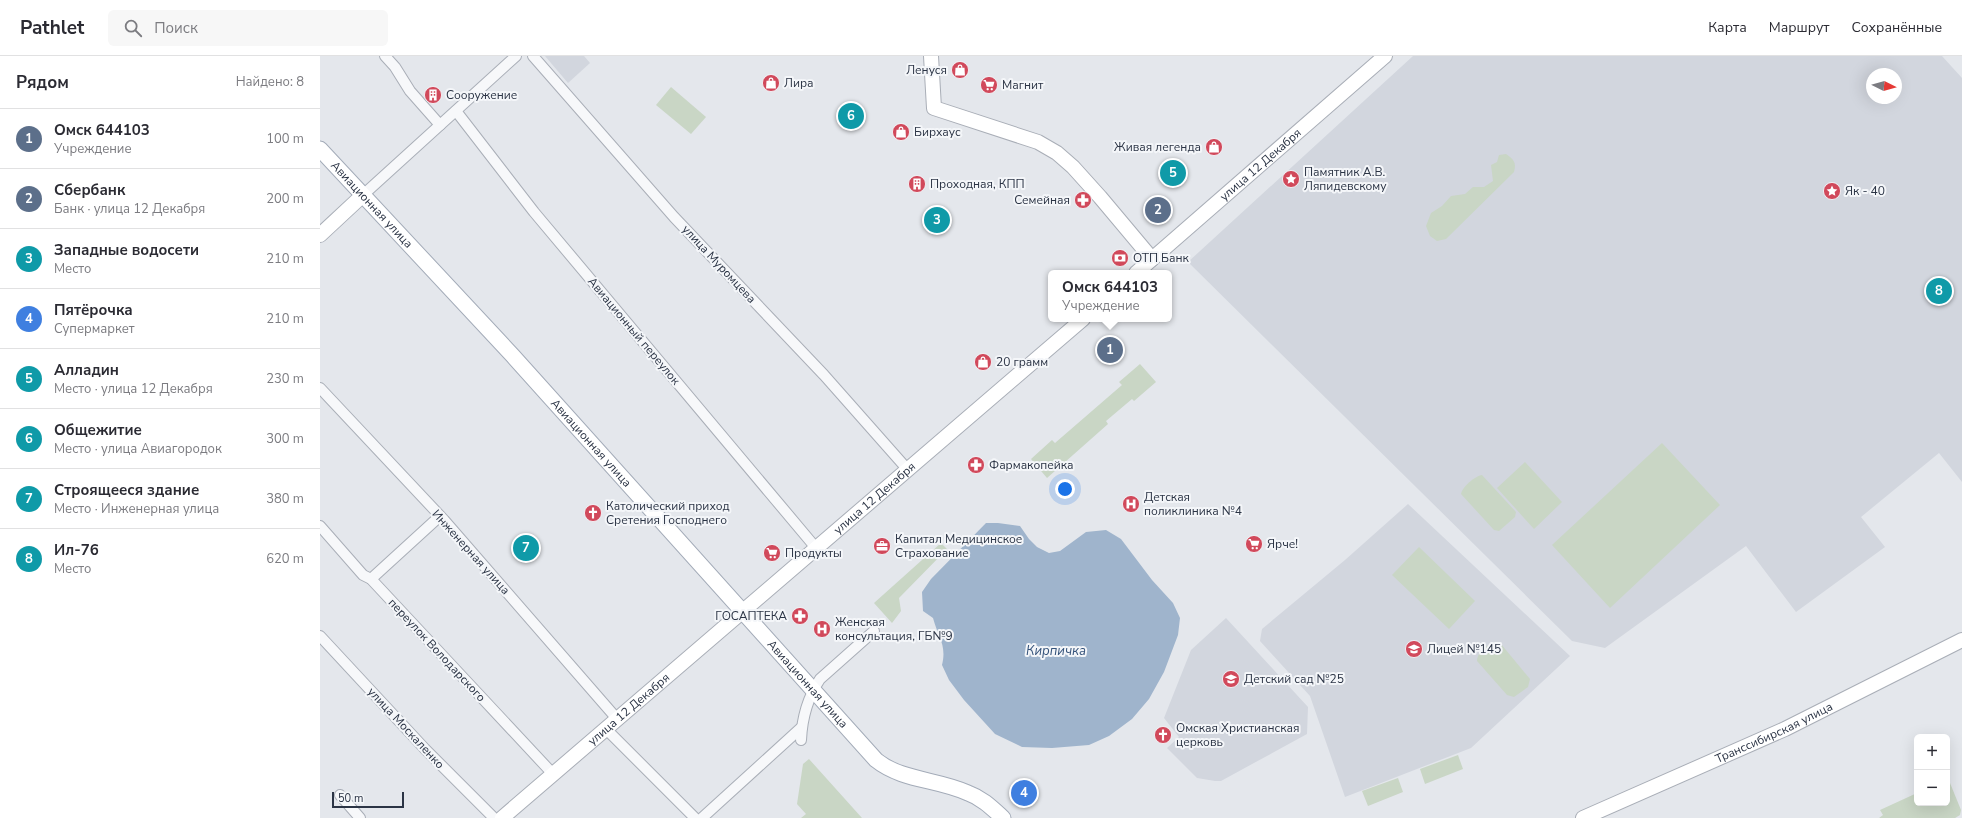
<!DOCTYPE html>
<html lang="ru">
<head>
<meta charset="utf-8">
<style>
  :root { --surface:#fff; --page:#f7f7f7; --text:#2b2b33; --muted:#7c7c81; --line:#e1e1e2; --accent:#d1495b }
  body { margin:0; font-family:"Nunito Sans",sans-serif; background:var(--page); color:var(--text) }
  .controls { position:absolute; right:12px; bottom:12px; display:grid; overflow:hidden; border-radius:6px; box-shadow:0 4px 16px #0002 }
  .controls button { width:36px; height:36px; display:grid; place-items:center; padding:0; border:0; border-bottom:1px solid var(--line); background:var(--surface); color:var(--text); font:20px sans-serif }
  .compass { position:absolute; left:1546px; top:12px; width:36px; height:36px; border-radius:50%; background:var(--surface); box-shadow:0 4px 16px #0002; rotate:95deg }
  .scale { position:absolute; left:12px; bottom:10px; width:72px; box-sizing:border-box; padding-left:4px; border:2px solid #2b3445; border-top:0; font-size:11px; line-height:14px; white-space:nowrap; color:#2b3445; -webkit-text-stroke:3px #f4f6f9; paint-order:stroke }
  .you { position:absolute; left:745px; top:433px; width:14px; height:14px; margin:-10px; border:3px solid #fff; border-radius:50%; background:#1a73e8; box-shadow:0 0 0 6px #1a73e833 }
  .badge { display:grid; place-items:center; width:26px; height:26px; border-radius:50%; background:var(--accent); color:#fff; font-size:13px; font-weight:700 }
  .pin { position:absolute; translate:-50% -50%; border:2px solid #fff; box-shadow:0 1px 4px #0006 }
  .popup { position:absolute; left:728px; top:214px; width:124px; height:52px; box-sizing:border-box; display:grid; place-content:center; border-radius:6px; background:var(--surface); filter:drop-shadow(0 1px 3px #0005); font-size:13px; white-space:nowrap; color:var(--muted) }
  .popup b { font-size:15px; color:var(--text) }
  .popup::after { content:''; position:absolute; left:50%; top:100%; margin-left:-8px; border:8px solid transparent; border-top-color:var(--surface) }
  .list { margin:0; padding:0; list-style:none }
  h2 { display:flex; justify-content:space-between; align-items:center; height:52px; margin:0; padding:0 16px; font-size:17px }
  h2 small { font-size:13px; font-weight:400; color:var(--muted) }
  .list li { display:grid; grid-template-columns:26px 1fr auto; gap:12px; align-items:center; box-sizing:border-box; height:60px; padding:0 16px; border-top:1px solid var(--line) }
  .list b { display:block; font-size:15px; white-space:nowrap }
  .list p { margin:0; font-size:13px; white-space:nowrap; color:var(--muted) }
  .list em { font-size:13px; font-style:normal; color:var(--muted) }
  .icon { flex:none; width:22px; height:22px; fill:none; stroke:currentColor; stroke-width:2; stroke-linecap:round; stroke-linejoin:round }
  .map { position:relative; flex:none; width:1642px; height:762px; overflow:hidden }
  header { display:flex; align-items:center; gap:24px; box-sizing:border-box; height:56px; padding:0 20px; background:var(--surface); border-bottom:1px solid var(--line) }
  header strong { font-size:19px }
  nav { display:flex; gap:22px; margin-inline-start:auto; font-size:14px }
  .search { width:280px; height:36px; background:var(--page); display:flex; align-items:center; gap:10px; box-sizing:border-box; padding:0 14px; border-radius:6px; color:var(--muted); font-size:15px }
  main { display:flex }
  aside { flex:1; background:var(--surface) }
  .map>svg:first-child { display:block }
  .built { fill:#d2d6de; fill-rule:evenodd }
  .green { fill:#c9d6c5 }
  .water { fill:#9fb4cc }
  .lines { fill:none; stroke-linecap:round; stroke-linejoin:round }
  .street-casing { stroke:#a9aeb7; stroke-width:12 }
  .secondary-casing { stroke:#a9aeb7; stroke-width:16 }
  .primary-casing { stroke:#a3abb8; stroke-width:17 }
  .street { stroke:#f7f8fa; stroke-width:10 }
  .secondary { stroke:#fff; stroke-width:14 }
  .primary { stroke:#fff; stroke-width:15 }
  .labels { text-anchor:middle; stroke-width:4; stroke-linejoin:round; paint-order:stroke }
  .poi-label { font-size:12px; fill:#2b3445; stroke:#f4f6f9; text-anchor:start }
  .street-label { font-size:12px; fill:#2b3445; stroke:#f4f6f9 }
  .water-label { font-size:13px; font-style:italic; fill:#34527a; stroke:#f4f6f9 }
</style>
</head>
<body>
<header>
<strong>Pathlet</strong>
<div class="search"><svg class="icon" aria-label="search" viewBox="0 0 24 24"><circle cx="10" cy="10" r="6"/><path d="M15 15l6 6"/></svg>Поиск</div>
<nav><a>Карта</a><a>Маршрут</a><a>Сохранённые</a></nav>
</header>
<main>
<aside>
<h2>Рядом<small>Найдено: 8</small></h2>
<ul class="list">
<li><span class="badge" style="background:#5c6f8a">1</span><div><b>Омск 644103</b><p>Учреждение</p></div><em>100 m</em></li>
<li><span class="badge" style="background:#5c6f8a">2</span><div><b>Сбербанк</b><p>Банк · улица 12 Декабря</p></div><em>200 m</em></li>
<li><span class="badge" style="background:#0f9aa8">3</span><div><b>Западные водосети</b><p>Место</p></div><em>210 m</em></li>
<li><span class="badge" style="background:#3f7fe0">4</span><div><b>Пятёрочка</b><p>Супермаркет</p></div><em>210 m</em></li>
<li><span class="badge" style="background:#0f9aa8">5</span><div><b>Алладин</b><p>Место · улица 12 Декабря</p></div><em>230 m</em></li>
<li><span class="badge" style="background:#0f9aa8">6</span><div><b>Общежитие</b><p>Место · улица Авиагородок</p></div><em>300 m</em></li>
<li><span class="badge" style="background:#0f9aa8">7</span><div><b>Строящееся здание</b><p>Место · Инженерная улица</p></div><em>380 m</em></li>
<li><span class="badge" style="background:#0f9aa8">8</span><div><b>Ил-76</b><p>Место</p></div><em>620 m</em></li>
</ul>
</aside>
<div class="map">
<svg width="1642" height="762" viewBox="0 0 1642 762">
  <rect width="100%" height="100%" fill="#e4e7ec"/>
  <g class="built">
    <path d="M225,0H264L270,7L248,27Z"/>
    <path d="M1093,0H1622L1642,22V426L1619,397L1541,461L1565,491L1476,556L1426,490L1285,592L1252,585L868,206ZM1552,18H1576V42H1552Z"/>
    <path d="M1088,448L1250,600L1151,692L1025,741L990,640L940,585L942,573L1025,504Z"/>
    <path d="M906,562L988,651L987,678L901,725H895L877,722L847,692L859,681L844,662L871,594Z"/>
  </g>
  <g class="green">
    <path d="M351,31L386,61L371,78L336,49Z"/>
    <path d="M1186,98C1193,103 1197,106 1194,116L1126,183L1117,185L1110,180L1106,170L1111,157L1122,150L1131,140L1145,138L1153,131H1164L1173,125L1171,109L1177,106L1179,99Z"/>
    <path d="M970,117L977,125L972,130L964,122Z"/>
    <path d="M820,308L836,326L814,345L812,343L786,365L788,368L727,422L711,403L732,384L735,387L802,329L799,326Z"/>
    <path d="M1342,387L1400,449L1290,552L1232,489Z"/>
    <path d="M1205,406L1242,446L1214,473L1177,432Z"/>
    <path d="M1162,419L1196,456L1195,461L1179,475L1174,474L1141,438C1142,431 1155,420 1162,419Z"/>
    <path d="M621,487L627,493L579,542L581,555L572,567L554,547Z"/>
    <path d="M1099,491L1155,545L1129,573L1072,519Z"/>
    <path d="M1176,586L1181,588L1210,623L1208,631L1194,641L1187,639L1157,605C1157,596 1168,588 1176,586Z"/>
    <path d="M1138,699L1143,713L1105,728L1100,713Z"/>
    <path d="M489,703L542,762H481L486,758L477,748L483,708Z"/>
    <path d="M1078,722L1083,736L1048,750L1042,735Z"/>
    <path d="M1627,726L1630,727L1641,754L1640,759L1635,762H1559L1563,759L1560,754L1597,737V747H1627Z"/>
  </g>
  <path class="water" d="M666,467H678L700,470L709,483L717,491L729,497L740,495L766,476L786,474L801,483L832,524L853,547L860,562L858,579L844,616L829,643L812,663L789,680L769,689L732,692L702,691L675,678L644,644L629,624L622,609C627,589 618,581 613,562L603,555L602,536L611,523Z"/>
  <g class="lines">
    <g class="street-casing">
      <g id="street">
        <path d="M65,0L75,11L90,35L120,69"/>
        <path d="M213,0L354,161L504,319L588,414"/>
        <path d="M136,55L214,156L496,492"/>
        <path d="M43,139L196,0"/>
        <path d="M0,332L124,464L298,664"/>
        <path d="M0,470L43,519L51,523L233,718"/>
        <path d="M51,523L120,460"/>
        <path d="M0,580L105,693L174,762"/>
        <path d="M286,673L375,762"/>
        <path d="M481,684C482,662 488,641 500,623L554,575"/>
        <path d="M20,739L40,762"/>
        <path d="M382,762L482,671"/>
      </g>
    </g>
    <g class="secondary-casing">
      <g id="secondary">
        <path d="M611,0L614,52L718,86L737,97L753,111L780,141L832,203"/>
        <path d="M0,179L43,139"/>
        <path id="s1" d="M816,217L1065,0"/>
        <path id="s2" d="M182,762L763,263"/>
        <path id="s3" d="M1263,762L1465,673L1642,584"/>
      </g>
    </g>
    <g class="primary-casing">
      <g id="primary">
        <path id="s4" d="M0,93L193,300L556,704C582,725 618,723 648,737C662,742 672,752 683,762"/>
      </g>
    </g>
    <use href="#street" class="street"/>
    <use href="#secondary" class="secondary"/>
    <use href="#primary" class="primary"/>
  </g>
  <defs>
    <g id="shop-disc" transform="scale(0.9)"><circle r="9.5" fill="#d1495b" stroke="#f4f6f9"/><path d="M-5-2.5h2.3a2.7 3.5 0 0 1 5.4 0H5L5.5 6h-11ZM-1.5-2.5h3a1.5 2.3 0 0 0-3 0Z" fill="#fff"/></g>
    <g id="supermarket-disc" transform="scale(0.9)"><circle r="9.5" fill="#d1495b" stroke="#f4f6f9"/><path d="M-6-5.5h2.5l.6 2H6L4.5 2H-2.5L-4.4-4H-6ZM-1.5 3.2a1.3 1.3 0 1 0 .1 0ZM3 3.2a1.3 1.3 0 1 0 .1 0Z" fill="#fff"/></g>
    <g id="building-disc" transform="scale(0.9)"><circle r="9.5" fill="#d1495b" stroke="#f4f6f9"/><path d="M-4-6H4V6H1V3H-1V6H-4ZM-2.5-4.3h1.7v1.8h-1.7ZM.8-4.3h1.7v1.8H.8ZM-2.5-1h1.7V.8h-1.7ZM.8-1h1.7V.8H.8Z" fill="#fff"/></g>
    <g id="sight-disc" transform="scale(0.9)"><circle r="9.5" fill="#d1495b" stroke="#f4f6f9"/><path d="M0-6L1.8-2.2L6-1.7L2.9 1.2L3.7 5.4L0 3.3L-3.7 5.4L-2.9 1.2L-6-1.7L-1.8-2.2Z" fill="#fff"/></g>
    <g id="pharmacy-disc" transform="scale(0.9)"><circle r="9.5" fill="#d1495b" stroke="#f4f6f9"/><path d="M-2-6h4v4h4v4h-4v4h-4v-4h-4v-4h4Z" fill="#fff"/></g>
    <g id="bank-disc" transform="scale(0.9)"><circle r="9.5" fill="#d1495b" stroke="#f4f6f9"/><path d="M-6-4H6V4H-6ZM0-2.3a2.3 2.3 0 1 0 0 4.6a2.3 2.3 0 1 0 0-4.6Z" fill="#fff"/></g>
    <g id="hospital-disc" transform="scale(0.9)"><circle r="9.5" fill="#d1495b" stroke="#f4f6f9"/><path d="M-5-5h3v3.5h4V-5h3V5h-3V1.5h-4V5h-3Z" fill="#fff"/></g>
    <g id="church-disc" transform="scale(0.9)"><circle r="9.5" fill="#d1495b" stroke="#f4f6f9"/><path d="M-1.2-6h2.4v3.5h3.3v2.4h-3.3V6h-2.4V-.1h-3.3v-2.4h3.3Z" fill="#fff"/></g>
    <g id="office-disc" transform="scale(0.9)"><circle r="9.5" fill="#d1495b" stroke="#f4f6f9"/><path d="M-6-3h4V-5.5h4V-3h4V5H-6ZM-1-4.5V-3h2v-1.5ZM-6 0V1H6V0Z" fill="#fff"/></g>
    <g id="school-disc" transform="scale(0.9)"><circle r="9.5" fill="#d1495b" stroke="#f4f6f9"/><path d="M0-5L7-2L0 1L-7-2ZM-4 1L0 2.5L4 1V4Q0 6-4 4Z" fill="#fff"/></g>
  </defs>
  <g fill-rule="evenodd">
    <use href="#shop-disc" x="640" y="14"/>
    <use href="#shop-disc" x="451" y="27"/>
    <use href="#supermarket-disc" x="669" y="29"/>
    <use href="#building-disc" x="113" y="39"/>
    <use href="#shop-disc" x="581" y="76"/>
    <use href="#shop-disc" x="894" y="91"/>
    <use href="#sight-disc" x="971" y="123"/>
    <use href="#building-disc" x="597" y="128"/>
    <use href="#sight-disc" x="1512" y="135"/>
    <use href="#pharmacy-disc" x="763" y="144"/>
    <use href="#bank-disc" x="800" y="202"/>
    <use href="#shop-disc" x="663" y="306"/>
    <use href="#pharmacy-disc" x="656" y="409"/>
    <use href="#hospital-disc" x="811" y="448"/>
    <use href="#church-disc" x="273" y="457"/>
    <use href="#supermarket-disc" x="934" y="488"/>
    <use href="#office-disc" x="562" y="490"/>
    <use href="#supermarket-disc" x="452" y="497"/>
    <use href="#pharmacy-disc" x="480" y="560"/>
    <use href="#hospital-disc" x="502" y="573"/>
    <use href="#school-disc" x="1094" y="593"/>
    <use href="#school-disc" x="911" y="623"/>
    <use href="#church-disc" x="843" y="679"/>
  </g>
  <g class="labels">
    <g class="poi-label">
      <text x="627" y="18" text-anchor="end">Ленуся</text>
      <text x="464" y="31">Лира</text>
      <text x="682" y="33">Магнит</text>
      <text x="126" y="43">Сооружение</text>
      <text x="594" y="80">Бирхаус</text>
      <text x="881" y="95" text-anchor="end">Живая легенда</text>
      <text x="984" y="120">Памятник А.В.<tspan x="984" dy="14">Ляпидевскому</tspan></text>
      <text x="610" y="132">Проходная, КПП</text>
      <text x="1525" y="139">Як - 40</text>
      <text x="750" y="148" text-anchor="end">Семейная</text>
      <text x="813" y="206">ОТП Банк</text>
      <text x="676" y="310">20 грамм</text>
      <text x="669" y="413">Фармакопейка</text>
      <text x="824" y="445">Детская<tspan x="824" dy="14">поликлиника №4</tspan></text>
      <text x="286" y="454">Католический приход<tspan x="286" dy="14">Сретения Господнего</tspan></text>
      <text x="575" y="487">Капитал Медицинское<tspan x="575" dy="14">Страхование</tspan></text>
      <text x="947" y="492">Ярче!</text>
      <text x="465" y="501">Продукты</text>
      <text x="467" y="564" text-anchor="end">ГОСАПТЕКА</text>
      <text x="515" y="570">Женская<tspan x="515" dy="14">консультация, ГБ№9</tspan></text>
      <text x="1107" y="597">Лицей №145</text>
      <text x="924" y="627">Детский сад №25</text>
      <text x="856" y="676">Омская Христианская<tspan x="856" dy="14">церковь</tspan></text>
    </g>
    <g class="street-label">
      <text dy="4" stroke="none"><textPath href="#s1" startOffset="165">улица 12 Декабря</textPath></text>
      <text dy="4" stroke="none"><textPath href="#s4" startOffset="76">Авиационная улица</textPath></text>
      <text transform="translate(399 208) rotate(47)" y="4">улица Муромцева</text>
      <text transform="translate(314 275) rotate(50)" y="4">Авиационный переулок</text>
      <text dy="4" stroke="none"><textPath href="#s4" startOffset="400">Авиационная улица</textPath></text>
      <text dy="4" stroke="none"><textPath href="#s2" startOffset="491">улица 12 Декабря</textPath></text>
      <text transform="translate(151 496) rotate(48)" y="4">Инженерная улица</text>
      <text transform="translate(117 594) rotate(47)" y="4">переулок Володарского</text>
      <text dy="4" stroke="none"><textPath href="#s4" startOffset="724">Авиационная улица</textPath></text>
      <text dy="4" stroke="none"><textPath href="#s2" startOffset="167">улица 12 Декабря</textPath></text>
      <text transform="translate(86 672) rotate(47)" y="4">улица Москаленко</text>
      <text dy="4" stroke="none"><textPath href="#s3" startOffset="209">Транссибирская улица</textPath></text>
    </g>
    <g class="water-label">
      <text x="736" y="599">Кирпичка</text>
    </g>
  </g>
</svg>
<div class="controls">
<button>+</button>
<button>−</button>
</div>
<svg class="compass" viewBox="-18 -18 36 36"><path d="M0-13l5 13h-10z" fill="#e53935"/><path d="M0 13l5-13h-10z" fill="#7c7c81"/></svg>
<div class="scale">50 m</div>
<div class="you"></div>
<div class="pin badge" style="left:790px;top:294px;background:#5c6f8a">1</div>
<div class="popup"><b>Омск 644103</b>Учреждение</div>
<div class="pin badge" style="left:838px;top:154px;background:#5c6f8a">2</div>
<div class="pin badge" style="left:617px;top:164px;background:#0f9aa8">3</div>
<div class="pin badge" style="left:704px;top:737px;background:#3f7fe0">4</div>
<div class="pin badge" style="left:853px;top:117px;background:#0f9aa8">5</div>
<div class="pin badge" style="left:531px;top:60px;background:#0f9aa8">6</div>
<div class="pin badge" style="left:206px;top:492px;background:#0f9aa8">7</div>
<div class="pin badge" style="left:1619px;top:235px;background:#0f9aa8">8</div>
</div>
</main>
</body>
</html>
